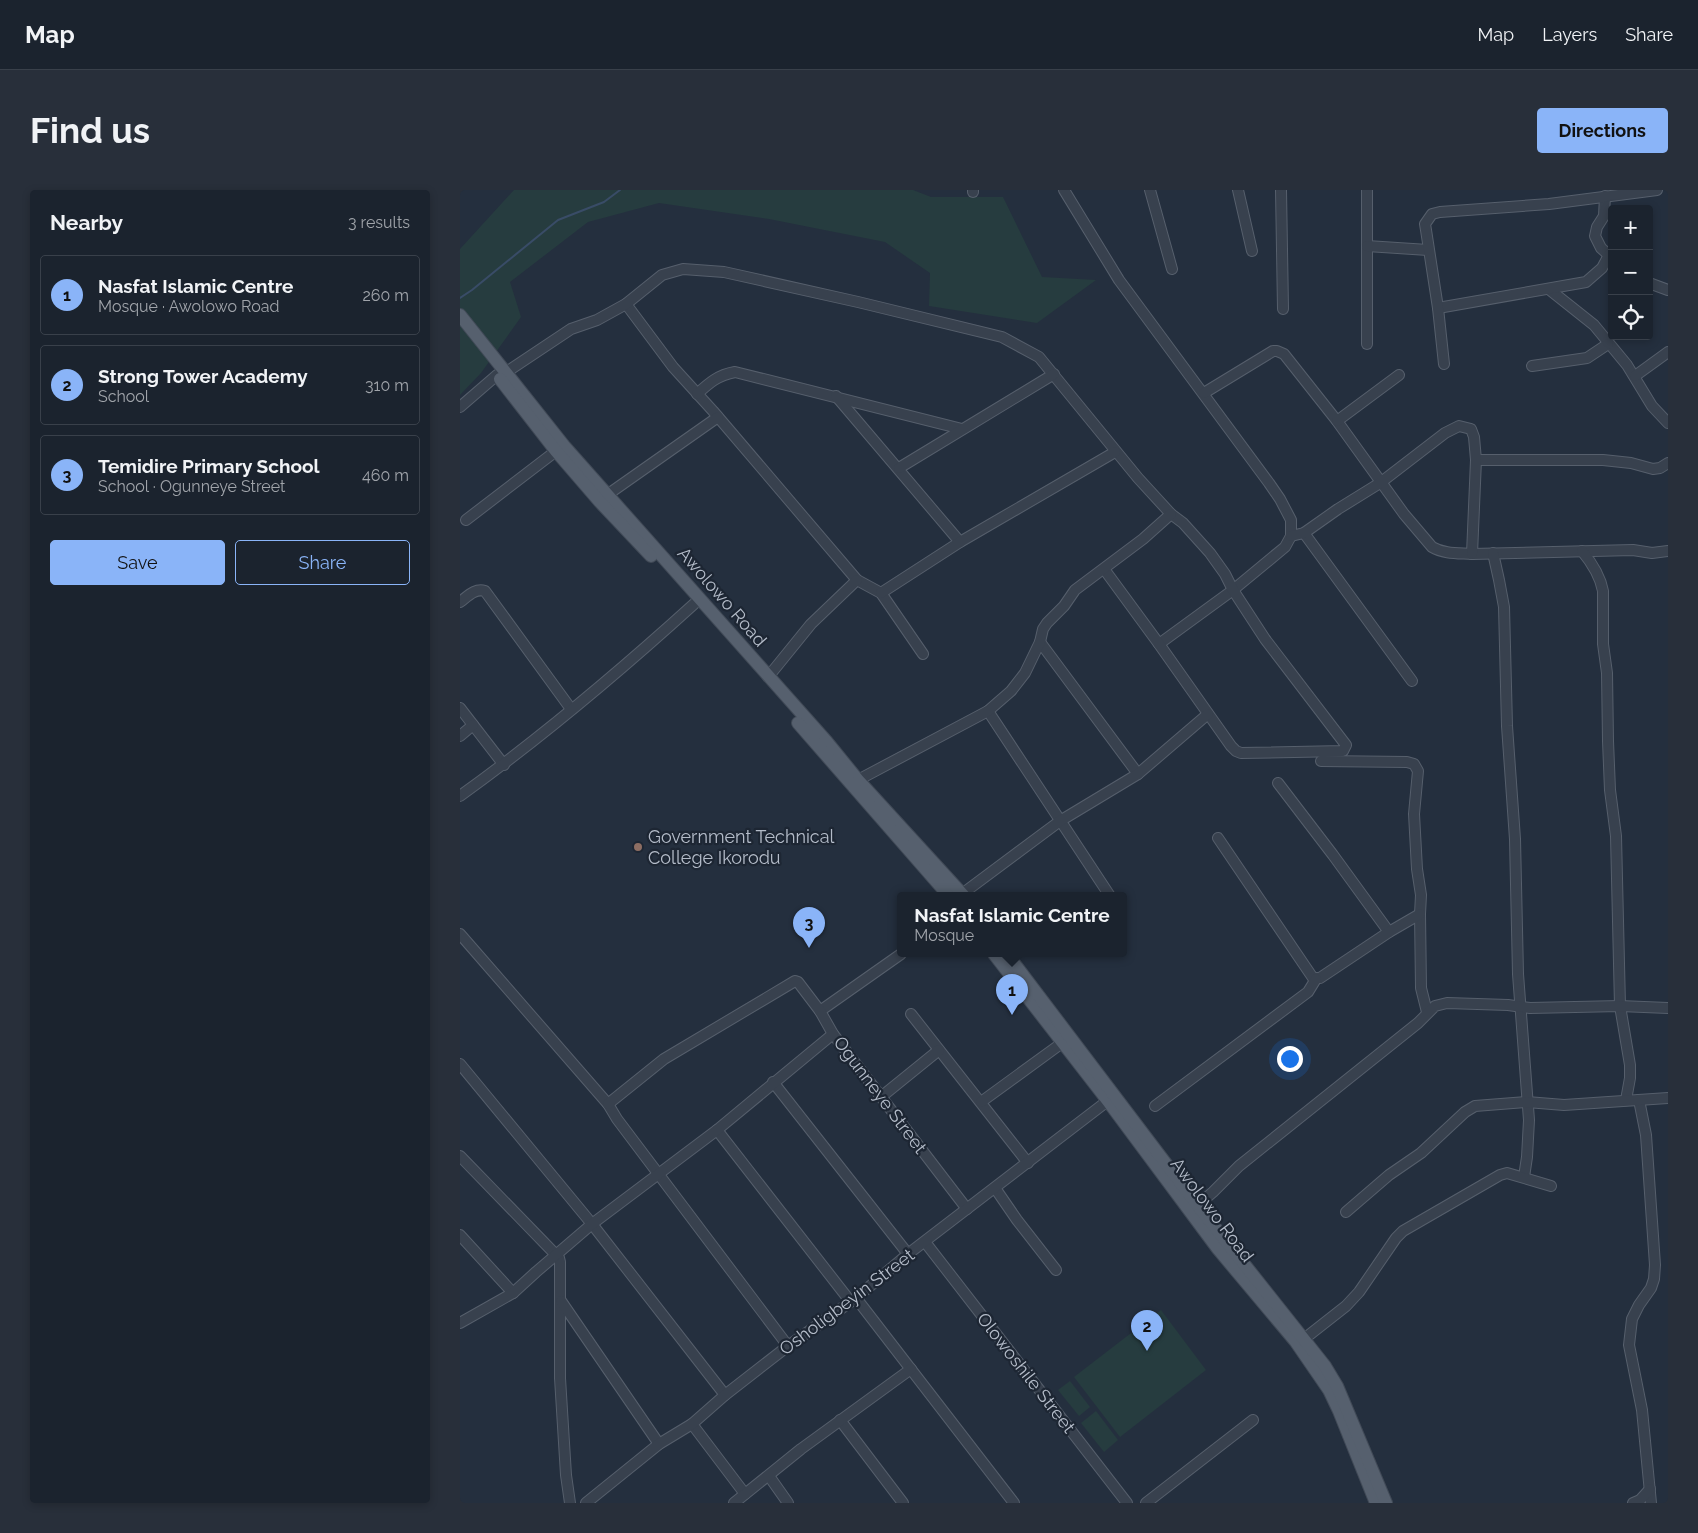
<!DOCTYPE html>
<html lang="en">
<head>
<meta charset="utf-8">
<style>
  :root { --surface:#1b232e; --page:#282f3a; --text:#f1f3f6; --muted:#a0a4aa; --line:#39404a; --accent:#8ab4f8 }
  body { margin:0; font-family:Raleway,sans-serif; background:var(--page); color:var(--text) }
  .controls { position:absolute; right:15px; top:15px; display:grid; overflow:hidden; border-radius:5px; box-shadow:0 2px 8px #0003 }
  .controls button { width:45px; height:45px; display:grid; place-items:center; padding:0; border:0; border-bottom:1px solid var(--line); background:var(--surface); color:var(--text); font:25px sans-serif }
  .you { position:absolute; left:829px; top:868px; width:18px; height:18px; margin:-12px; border:4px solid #fff; border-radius:50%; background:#1a73e8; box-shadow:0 0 0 8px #1a73e833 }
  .badge { display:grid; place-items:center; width:32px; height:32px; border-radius:50%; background:var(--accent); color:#111; font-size:16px; font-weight:700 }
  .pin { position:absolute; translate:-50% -41px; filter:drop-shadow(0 1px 2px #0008) }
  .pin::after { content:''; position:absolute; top:26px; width:18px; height:15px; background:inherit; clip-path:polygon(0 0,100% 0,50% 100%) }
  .popup { position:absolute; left:437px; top:702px; width:230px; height:65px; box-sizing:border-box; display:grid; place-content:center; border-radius:5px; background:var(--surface); filter:drop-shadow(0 1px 4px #0005); font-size:16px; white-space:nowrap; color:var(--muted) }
  .popup b { font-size:19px; color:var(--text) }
  .popup::after { content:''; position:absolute; left:50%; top:100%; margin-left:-10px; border:10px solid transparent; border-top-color:var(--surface) }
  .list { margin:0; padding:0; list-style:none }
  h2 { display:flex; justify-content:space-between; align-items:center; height:65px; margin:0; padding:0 20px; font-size:21px }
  h2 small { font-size:16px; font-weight:400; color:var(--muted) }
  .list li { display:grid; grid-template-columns:32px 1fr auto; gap:15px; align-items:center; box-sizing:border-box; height:80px; margin:0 10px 10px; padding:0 10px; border:1px solid var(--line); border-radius:5px }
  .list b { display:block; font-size:19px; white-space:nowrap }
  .list p { margin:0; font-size:16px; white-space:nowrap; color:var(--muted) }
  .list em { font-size:16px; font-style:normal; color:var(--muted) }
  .actions { display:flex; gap:10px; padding:15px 20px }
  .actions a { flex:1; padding:11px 0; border:1px solid var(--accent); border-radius:5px; text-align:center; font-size:18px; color:var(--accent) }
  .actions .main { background:var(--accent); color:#111 }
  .icon { flex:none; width:28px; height:28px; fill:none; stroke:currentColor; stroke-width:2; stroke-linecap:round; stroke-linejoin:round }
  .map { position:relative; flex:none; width:1208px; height:1313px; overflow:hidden; border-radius:5px }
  header { display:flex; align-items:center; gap:30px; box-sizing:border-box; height:70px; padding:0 25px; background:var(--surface); border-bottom:1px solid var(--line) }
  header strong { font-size:24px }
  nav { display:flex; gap:28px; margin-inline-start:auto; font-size:18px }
  .intro { display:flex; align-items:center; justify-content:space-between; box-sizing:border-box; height:120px; padding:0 30px }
  h1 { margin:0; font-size:35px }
  .button { padding:12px 22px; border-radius:5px; background:var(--accent); color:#111; font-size:18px; font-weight:700 }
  main { display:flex; gap:30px; padding:0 30px }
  aside { flex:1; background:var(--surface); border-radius:5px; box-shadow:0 2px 8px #0003 }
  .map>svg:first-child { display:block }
  .green { fill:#263c3f }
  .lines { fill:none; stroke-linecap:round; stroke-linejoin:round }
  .stream { stroke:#394c67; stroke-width:2 }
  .minor-casing { stroke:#565f6c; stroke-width:12 }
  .major-casing { stroke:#414a57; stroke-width:14 }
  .minor { stroke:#38414e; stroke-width:10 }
  .major { stroke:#56606e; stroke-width:12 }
  .education-dot { fill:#8d6e63; stroke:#1d2633; stroke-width:2 }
  .labels { text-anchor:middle; stroke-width:4.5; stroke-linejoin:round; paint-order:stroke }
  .street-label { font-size:18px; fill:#b4bcc9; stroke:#1d2633 }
  .poi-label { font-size:18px; fill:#b4bcc9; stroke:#1d2633; text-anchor:start }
</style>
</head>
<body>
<header>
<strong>Map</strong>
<nav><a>Map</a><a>Layers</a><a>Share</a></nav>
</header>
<div class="intro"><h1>Find us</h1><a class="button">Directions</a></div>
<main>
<aside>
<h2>Nearby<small>3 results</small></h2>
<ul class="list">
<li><span class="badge">1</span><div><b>Nasfat Islamic Centre</b><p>Mosque · Awolowo Road</p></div><em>260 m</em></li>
<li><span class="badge">2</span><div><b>Strong Tower Academy</b><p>School</p></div><em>310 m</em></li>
<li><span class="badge">3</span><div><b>Temidire Primary School</b><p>School · Ogunneye Street</p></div><em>460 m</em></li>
</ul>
<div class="actions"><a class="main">Save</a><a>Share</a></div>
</aside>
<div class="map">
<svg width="1208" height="1313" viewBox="0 0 1208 1313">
  <rect width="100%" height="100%" fill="#242f3e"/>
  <g class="green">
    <path d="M54,0H453L471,7H543L582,87L636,90L577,133L469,116L470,83L425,52L309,29L199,13L128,32L50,92L61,127L21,183L0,205V59Z"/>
    <path d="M701,1120L746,1180L660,1247L614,1187Z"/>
    <path d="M610,1191L630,1217L619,1226L598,1200Z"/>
    <path d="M636,1221L658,1250L644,1262L621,1233Z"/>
  </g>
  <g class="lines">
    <path class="stream" d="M0,108L12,100L98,30L144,12L160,0"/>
    <g class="minor-casing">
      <g id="minor">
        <path d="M513,0V2"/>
        <path d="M604,0L659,90L809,293L820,309L831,330V346L825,357L773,400L699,454"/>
        <path d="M690,0L712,79"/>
        <path d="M778,0L792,61"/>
        <path d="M821,0L823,119"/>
        <path d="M907,0V154"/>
        <path d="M1145,6L1144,26L1137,37L1135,46L1141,58L1152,68"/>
        <path d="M907,56L968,60"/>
        <path d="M1189,93L1208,100"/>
        <path d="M1090,100L1134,135L1167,175L1192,216L1208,233"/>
        <path d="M166,114L213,177L253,221L397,390L421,403L463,464"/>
        <path d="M978,118L1126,92L1142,78L1149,65"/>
        <path d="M984,174L978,118L966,40L965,34L972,24L980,22L1089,14L1197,0"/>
        <path d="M1072,176L1127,168L1148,154"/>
        <path d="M45,183L111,139L137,130L166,114L202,85L223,79L264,82L398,112L542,147L579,167L678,288L711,324L723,333L750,363L765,384L773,400L805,449L886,555L883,561L781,563L776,561L771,556L699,454L644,379"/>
        <path d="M1175,186L1208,162"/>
        <path d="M744,203L813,161H817L824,164L877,231L944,324L972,357C984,364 998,363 1012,364L1173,360L1192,363L1208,361"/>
        <path d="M237,204C249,193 258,185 275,182L502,239"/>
        <path d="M376,206L500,352"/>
        <path d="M0,217L37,185"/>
        <path d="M877,231L939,185"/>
        <path d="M1016,270H1143L1171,273L1193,279L1200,278L1208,273"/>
        <path d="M439,278L594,184"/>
        <path d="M147,305L258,227"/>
        <path d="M6,330L96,261"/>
        <path d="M844,343L952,491"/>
        <path d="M831,346L844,343L878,319L920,293L985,243L999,236L1011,239L1014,247L1016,270L1012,364"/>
        <path d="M1122,361C1132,373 1140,385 1143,401V454L1147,483L1148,551L1150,600L1156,646L1160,816L1170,875V888L1166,910"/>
        <path d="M1033,363L1039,390L1044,417L1047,536L1055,649L1058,784L1069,930L1067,967L1064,987"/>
        <path d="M421,403L500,352L655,262"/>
        <path d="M0,412C8,406 15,398 25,401L111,519"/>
        <path d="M580,452L678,584"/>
        <path d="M308,487L351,434L397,390"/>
        <path d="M0,518L44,575"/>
        <path d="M528,521L650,706"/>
        <path d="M0,546L13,535"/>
        <path d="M861,571L947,572L954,574L958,581L954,624L957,679L961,705L960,724L961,798L967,822"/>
        <path d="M398,590L528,521L551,501L565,483L580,452L583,439L587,433L604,416L615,400L683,349L711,324"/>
        <path d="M818,593L873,665L929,742"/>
        <path d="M0,606C82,547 159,482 234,414"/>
        <path d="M758,648L853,788H860L929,742L960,724"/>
        <path d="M502,704L600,631L678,584L748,524"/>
        <path d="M0,744L148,914L157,929L328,1156"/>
        <path d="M360,821L441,764"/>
        <path d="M451,824L568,973"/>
        <path d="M0,874L132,1034L265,1205"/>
        <path d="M313,892L448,1064"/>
        <path d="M421,907L479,860"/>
        <path d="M1179,910L1186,945L1195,1075L1194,1089L1191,1098L1179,1115L1172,1129L1169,1155L1182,1220L1191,1313"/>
        <path d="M521,912L602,853"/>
        <path d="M148,914L204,869L335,791L338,792L360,821L373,844L507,1019"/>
        <path d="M695,916L848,802L856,789"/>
        <path d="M257,940L390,1111"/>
        <path d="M0,966L99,1068L100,1072V1188L106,1285L110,1313"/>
        <path d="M535,998L557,1030L596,1080"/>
        <path d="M732,1020L753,1002L779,976L958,833L975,816L987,813L1048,815L1070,818L1160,816L1208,818"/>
        <path d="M886,1022L929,985L961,963L1005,922L1015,916L1067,912L1104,915L1208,908"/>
        <path d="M0,1045L53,1103"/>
        <path d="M465,1052L667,1313"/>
        <path d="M396,1108L554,1313"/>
        <path d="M101,1111L199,1254"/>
        <path d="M0,1133L53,1103L76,1082L132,1034L257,940L373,844"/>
        <path d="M844,1149L886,1116L899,1102L936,1048L943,1041L1040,985L1047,983L1091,996"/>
        <path d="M380,1230L443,1313"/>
        <path d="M232,1234L285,1304"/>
        <path d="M309,1286L328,1313"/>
        <path d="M126,1313L199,1254L232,1234L265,1205L328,1156L396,1108L448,1064L654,906"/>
        <path d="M274,1313L341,1259L451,1179"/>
        <path d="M686,1313L793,1230"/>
        <path d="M1173,1313L1180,1310L1190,1299"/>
      </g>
    </g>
    <g class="major-casing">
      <g id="major">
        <path d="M0,125L105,257L367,552L398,590L504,706"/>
        <path d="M40,189L96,261L140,312L191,366"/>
        <path d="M338,533L489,706"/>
        <path d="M534,764L648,911L758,1059L836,1152L869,1200L879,1221L916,1313"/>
        <path d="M547,764L738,1016L865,1176L877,1196L926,1313"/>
      </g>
    </g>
    <use href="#minor" class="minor"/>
    <use href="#major" class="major"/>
  </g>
  <circle class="education-dot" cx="178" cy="657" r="5"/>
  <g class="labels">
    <g class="street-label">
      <text transform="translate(262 407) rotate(49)" y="6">Awolowo Road</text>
      <text transform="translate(420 905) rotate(53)" y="6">Ogunneye Street</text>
      <text transform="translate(752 1020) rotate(53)" y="6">Awolowo Road</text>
      <text transform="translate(387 1112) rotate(-37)" y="6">Osholigbeyin Street</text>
      <text transform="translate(566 1183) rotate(52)" y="6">Olowoshile Street</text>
    </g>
    <g class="poi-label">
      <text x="188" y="653">Government Technical<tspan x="188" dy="21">College Ikorodu</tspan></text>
    </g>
  </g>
</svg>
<div class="controls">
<button>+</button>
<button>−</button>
<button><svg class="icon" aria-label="locate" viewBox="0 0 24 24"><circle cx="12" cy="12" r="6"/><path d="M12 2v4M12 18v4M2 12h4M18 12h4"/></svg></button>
</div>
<div class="you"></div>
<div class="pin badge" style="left:552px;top:825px">1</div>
<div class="popup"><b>Nasfat Islamic Centre</b>Mosque</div>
<div class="pin badge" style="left:687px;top:1161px">2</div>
<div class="pin badge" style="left:349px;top:758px">3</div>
</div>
</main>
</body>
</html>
